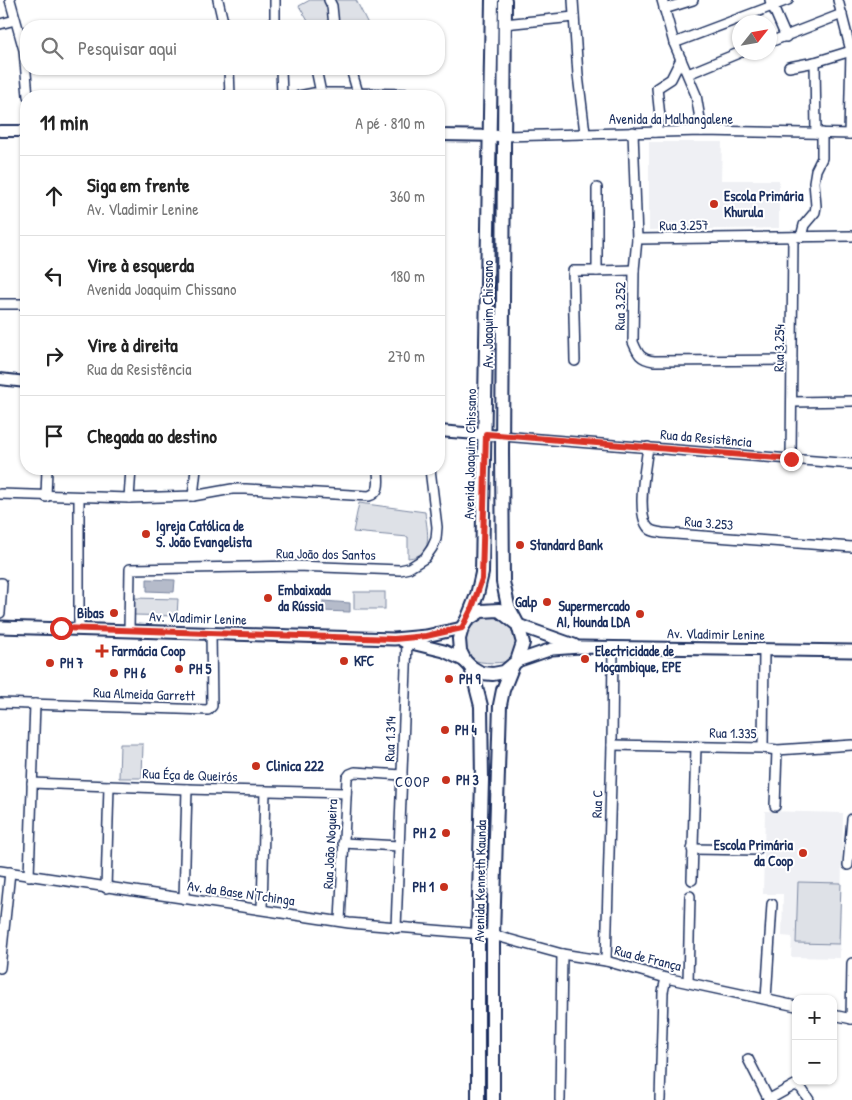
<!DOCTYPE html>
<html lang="pt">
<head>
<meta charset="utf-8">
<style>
  :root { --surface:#fff; --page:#f6f6f6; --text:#222; --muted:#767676; --line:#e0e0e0 }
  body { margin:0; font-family:"Patrick Hand",sans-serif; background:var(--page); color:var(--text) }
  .controls { position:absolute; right:15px; bottom:15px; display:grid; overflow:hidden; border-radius:10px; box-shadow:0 1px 4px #0004 }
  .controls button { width:45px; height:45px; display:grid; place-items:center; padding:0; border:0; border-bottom:1px solid var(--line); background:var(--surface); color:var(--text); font:25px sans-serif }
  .compass { position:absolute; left:732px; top:15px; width:45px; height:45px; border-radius:50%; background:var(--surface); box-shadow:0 1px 4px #0004; rotate:59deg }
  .stop { position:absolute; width:15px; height:15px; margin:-11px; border:4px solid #d93025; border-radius:50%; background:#fff }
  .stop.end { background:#d93025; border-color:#fff; box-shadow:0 1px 5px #0008 }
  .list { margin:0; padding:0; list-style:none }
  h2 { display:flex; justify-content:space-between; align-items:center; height:65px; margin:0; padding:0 20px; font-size:21px }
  h2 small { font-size:16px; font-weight:400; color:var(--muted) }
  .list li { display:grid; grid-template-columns:32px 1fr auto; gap:15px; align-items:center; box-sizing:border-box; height:80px; padding:0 20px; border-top:1px solid var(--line) }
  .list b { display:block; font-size:19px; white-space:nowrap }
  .list p { margin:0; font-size:16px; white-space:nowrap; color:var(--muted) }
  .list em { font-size:16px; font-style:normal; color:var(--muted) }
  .icon { flex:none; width:28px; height:28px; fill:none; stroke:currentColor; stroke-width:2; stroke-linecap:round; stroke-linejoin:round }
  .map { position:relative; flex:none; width:852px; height:1100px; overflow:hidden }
  .search { position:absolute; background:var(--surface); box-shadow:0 1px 4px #0004; left:20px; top:20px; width:425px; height:55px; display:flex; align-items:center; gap:12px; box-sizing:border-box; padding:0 18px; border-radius:20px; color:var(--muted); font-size:19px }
  .panel { position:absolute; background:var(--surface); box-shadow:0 1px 4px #0004; left:20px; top:90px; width:425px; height:385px; border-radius:20px }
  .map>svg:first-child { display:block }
  .built { fill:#eff0f4 }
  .green { fill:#dee1e7; stroke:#7c88a2 }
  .water { fill:#b5bbca; stroke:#77839f }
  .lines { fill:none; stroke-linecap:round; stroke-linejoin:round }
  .minor-casing { stroke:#1b2f5e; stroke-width:12 }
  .tertiary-casing { stroke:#1b2f5e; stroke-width:14 }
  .secondary-casing { stroke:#1b2f5e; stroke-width:15 }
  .primary-casing { stroke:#1b2f5e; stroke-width:16 }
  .minor { stroke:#fff; stroke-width:9 }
  .tertiary { stroke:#fff; stroke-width:10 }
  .secondary { stroke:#fff; stroke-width:11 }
  .primary { stroke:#fff; stroke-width:12 }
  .route { stroke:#d93025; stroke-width:6 }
  .poi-dot { fill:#c8321e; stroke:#fff; stroke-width:2 }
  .labels { text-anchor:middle; stroke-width:4; stroke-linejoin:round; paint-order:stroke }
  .street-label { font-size:14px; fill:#1b2f5e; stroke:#fff }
  .poi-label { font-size:14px; font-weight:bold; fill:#1b2f5e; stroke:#fff; text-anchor:start }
  .neighbourhood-label { font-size:15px; letter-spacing:1px; fill:#1b2f5e; stroke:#fff }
</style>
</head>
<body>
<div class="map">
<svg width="852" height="1100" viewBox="0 0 852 1100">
  <rect width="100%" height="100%" fill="#fff"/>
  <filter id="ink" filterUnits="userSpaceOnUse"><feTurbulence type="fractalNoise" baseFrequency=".02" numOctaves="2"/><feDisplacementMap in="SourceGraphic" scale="10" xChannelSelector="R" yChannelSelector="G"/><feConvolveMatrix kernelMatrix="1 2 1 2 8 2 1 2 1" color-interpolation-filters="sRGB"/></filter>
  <g filter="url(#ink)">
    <g class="built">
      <path d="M649,142H722L721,180H779V228L649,230Z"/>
      <path d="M765,811L843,813L840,958L791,957L792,937L782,936L783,894H763Z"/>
    </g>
    <g class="green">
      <path d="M310,0H356L369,26H311L299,6Z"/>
      <path d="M359,503L425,512C427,531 435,556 408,558V537L353,532Z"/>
      <rect x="354" y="592" width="31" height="17"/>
      <path d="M134,598L178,599L177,616L134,615Z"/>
      <path d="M479,615L505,617L521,628L510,661C496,664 477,664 464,656L461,626Z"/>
      <path d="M120,744H143L142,778H119Z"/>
      <path d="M798,882L841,883L839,944L796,943Z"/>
    </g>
    <g class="water">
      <path d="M147,579L175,580L174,592L147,591Z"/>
      <path d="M323,601L350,603V612L322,611Z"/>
    </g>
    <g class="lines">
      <g class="minor-casing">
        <g id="minor">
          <path d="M10,0L24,50L28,96"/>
          <path d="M218,0L224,26"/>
          <path d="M329,0L332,6L334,26"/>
          <path d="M573,0L578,75L585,133"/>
          <path d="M662,0L674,43L696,95L702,131"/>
          <path d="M770,0L786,37"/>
          <path d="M838,0L851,51L849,134"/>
          <path d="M664,9L693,0"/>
          <path d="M0,24L15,20"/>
          <path d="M504,24L574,17"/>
          <path d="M275,26V0"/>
          <path d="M770,42L842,14"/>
          <path d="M674,43L788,0"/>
          <path d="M815,62L816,133"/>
          <path d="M789,67L815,62L851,51"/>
          <path d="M229,69L230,96"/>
          <path d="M281,69L282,96"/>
          <path d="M316,69L321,93"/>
          <path d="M351,69L358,93"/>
          <path d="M688,74L741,52"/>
          <path d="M299,96L314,93H335L410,94"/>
          <path d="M633,132L637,239L634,270L633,342C638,354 640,359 654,361L792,360"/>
          <path d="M655,132L660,117L657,88L671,79L681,59"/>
          <path d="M504,136L702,131L852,134"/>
          <path d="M597,188V271L634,270"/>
          <path d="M801,237L804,225L815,212L816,206L814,182L816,170L822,158V133"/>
          <path d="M637,239L852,236"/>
          <path d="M0,304H26"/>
          <path d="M575,361L573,271H597"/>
          <path d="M793,402L852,401"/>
          <path d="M502,436L852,464"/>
          <path d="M648,447C646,464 634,520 651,530C654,532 659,532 662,533L852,547"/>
          <path d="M791,459L793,237"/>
          <path d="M0,494L129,498L193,496L232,489H246L369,496C382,492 378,480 378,469"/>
          <path d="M193,496L196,469"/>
          <path d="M46,497L47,469"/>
          <path d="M129,498L131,469"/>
          <path d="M0,583H2L0,613"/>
          <path d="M79,628V497"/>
          <path d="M129,630L130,569L297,566L400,570L409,568L425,558L432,548L436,539L437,527L430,469"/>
          <path d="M0,703L208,710L212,706L211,633"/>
          <path d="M612,745L763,748L777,750L852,745"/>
          <path d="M763,748L764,649"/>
          <path d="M32,783L187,789L346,793"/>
          <path d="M775,806L777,750"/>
          <path d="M343,843L399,846"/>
          <path d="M692,849L757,850"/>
          <path d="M848,865L852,819"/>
          <path d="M0,871L349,923L493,935L562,954L606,961L666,978L796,1006"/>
          <path d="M29,876L35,704"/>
          <path d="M692,880L696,746"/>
          <path d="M106,888L109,786"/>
          <path d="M184,899L187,789"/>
          <path d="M262,909L265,791"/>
          <path d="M340,921L347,778L350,774L355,772L402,775"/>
          <path d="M396,928L407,642"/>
          <path d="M606,961L612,745L613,647"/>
          <path d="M0,968L10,872"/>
          <path d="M688,982L690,896"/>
          <path d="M766,999L772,904"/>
          <path d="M833,1015L852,1019"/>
          <path d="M851,1019L852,963"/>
          <path d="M748,1059L769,1100"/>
          <path d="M560,1100L562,954"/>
          <path d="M660,1100L663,992L666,978"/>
          <path d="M768,1100L795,1085L801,1088L809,1100"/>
        </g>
      </g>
      <g class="tertiary-casing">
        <g id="tertiary">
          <path d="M0,131H26"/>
          <path d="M439,135L504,136"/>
          <path d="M0,379L26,382"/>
          <path d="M439,431L502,436"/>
        </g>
      </g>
      <g class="secondary-casing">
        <g id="secondary">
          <path d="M518,625L574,645"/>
          <path d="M0,627L394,639L426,636L462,628"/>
          <path d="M403,641L444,651L465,661"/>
          <path d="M517,661L552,649L580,647L852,651"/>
        </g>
      </g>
      <g class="primary-casing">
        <g id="primary">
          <path d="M505,0L502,452L503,582L508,606L518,625L523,643L517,661L504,672L493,674L481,673L471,667L465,661L460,651L459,639L462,628L467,620L481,611L499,610L518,625"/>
          <path d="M467,620L477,595L482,573L492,0"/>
          <path d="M471,667L481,706L482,780L478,935V1100"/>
          <path d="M493,1100V935L500,705L503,690L513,665"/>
        </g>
      </g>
      <use href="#minor" class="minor"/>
      <use href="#tertiary" class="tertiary"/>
      <use href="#secondary" class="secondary"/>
      <use href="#primary" class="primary"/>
    </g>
  </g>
  <g class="lines" filter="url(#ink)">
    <path class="route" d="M61,628L394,639L426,636L462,628L472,608L482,579L486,434L791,459"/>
  </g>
  <g class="poi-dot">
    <circle cx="714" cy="204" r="5"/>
    <circle cx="146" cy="534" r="5"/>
    <circle cx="520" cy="545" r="5"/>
    <circle cx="268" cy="598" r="5"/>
    <circle cx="547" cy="602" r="5"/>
    <circle cx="114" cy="613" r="5"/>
    <circle cx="640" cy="614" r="5"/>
    <path d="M99.5 643.5h5v5h5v5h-5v5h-5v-5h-5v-5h5z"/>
    <circle cx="585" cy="659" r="5"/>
    <circle cx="344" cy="661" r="5"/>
    <circle cx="50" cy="663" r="5"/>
    <circle cx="179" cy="669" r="5"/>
    <circle cx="114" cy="673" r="5"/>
    <circle cx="449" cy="679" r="5"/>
    <circle cx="445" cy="730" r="5"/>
    <circle cx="256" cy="766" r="5"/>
    <circle cx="446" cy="780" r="5"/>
    <circle cx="446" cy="833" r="5"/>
    <circle cx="803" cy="853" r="5"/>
    <circle cx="444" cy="887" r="5"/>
  </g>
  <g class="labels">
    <g class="street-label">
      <text x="671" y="124">Avenida da Malhangalene</text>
      <text transform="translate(684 225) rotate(-1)" y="5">Rua 3.257</text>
      <text transform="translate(620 306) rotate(-89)" y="5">Rua 3.252</text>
      <text transform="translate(488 314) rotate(-90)" y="5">Av. Joaquim Chissano</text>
      <text transform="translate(779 348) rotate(-89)" y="5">Rua 3.254</text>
      <text transform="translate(706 438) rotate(5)" y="5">Rua da Resistência</text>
      <text transform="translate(470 454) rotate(-89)" y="5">Avenida Joaquim Chissano</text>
      <text transform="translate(709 523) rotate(5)" y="5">Rua 3.253</text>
      <text transform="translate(326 554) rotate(1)" y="5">Rua João dos Santos</text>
      <text transform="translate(198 618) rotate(2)" y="5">Av. Vladimir Lenine</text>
      <text transform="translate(716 634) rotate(1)" y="5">Av. Vladimir Lenine</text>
      <text transform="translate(144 694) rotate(2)" y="5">Rua Almeida Garrett</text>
      <text transform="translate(733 733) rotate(1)" y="5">Rua 1.335</text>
      <text transform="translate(390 739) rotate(-88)" y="5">Rua 1.314</text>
      <text transform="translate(190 775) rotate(2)" y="5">Rua Éça de Queirós</text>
      <text transform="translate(597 804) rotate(-88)" y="5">Rua C</text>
      <text transform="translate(330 844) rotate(-87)" y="5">Rua João Nogueira</text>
      <text transform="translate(480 881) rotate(-89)" y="5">Avenida Kenneth Kaunda</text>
      <text transform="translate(241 893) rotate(8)" y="5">Av. da Base N'Tchinga</text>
      <text transform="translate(648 958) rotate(14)" y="5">Rua de França</text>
    </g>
    <g class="poi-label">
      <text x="724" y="201">Escola Primária<tspan x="724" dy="16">Khurula</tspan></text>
      <text x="156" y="531">Igreja Católica de<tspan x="156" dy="16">S. João Evangelista</tspan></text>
      <text x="530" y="550">Standard Bank</text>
      <text x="278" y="595">Embaixada<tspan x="278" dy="16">da Rússia</tspan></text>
      <text x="537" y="607" text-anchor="end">Galp</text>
      <text x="630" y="611" text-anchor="end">Supermercado<tspan x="630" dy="16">AI, Hounda LDA</tspan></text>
      <text x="104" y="618" text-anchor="end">Bibas</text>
      <text x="112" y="656">Farmácia Coop</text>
      <text x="595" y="656">Electricidade de<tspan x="595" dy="16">Moçambique, EPE</tspan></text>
      <text x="354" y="666">KFC</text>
      <text x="60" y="668">PH 7</text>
      <text x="189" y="674">PH 5</text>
      <text x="124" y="678">PH 6</text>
      <text x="459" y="684">PH 9</text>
      <text x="455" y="735">PH 4</text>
      <text x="266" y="771">Clinica 222</text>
      <text x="456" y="785">PH 3</text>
      <text x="436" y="838" text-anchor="end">PH 2</text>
      <text x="793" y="850" text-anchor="end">Escola Primária<tspan x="793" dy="16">da Coop</tspan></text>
      <text x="434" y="892" text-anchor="end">PH 1</text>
    </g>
    <g class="neighbourhood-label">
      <text x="413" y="787">COOP</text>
    </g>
  </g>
</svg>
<div class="controls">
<button>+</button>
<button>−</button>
</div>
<svg class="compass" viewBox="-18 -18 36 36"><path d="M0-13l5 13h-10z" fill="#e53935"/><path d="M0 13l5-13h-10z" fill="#767676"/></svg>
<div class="stop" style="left:61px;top:628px"></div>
<div class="stop end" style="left:791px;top:459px"></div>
<div class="search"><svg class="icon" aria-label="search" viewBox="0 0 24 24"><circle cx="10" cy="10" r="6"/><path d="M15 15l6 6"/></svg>Pesquisar aqui</div>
<section class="panel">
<h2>11 min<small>A pé · 810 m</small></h2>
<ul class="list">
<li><svg class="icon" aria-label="ahead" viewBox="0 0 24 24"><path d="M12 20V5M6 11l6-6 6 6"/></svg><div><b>Siga em frente</b><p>Av. Vladimir Lenine</p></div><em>360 m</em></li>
<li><svg class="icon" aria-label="left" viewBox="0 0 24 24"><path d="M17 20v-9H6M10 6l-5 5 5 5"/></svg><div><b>Vire à esquerda</b><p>Avenida Joaquim Chissano</p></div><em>180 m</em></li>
<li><svg class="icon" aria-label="right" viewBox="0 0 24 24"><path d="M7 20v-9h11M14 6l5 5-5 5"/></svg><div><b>Vire à direita</b><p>Rua da Resistência</p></div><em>270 m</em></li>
<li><svg class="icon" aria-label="arrive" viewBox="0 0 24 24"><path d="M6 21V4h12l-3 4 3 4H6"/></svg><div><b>Chegada ao destino</b></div></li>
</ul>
</section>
</div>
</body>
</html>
